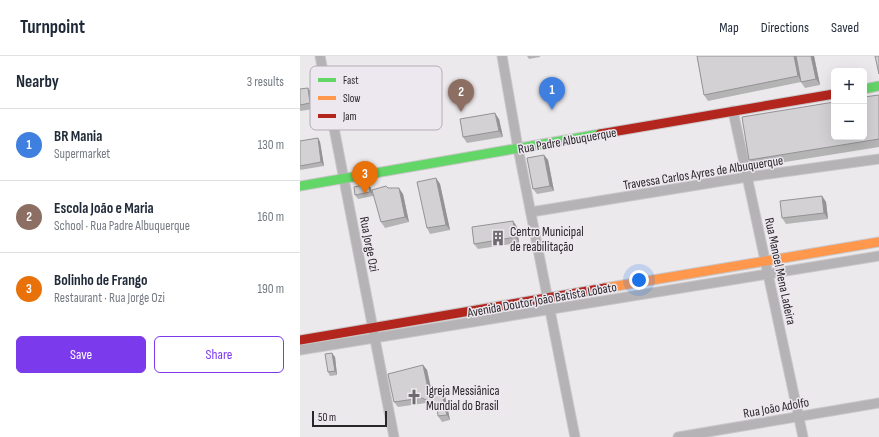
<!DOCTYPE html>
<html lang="en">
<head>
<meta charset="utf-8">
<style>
  :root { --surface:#fff; --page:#f2f2f3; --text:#1f2937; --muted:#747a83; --line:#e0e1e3; --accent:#7c3aed }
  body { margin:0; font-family:"Sofia Sans Condensed",sans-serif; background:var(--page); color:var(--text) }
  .controls { position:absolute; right:12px; top:12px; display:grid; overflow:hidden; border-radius:6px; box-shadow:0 4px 16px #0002 }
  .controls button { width:36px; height:36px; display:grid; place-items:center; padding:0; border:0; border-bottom:1px solid var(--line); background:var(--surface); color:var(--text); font:20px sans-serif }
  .scale { position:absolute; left:12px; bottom:10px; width:75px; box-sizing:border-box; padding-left:4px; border:2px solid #2a272a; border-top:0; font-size:11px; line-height:14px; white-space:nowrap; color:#2a272a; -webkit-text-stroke:3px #ede7ef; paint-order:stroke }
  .you { position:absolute; left:339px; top:224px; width:14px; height:14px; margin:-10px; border:3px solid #fff; border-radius:50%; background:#1a73e8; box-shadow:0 0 0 6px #1a73e833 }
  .badge { display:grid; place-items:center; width:26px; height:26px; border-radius:50%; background:var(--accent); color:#fff; font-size:13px; font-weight:700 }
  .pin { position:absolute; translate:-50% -33px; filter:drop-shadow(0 1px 2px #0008) }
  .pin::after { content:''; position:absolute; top:21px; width:14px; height:12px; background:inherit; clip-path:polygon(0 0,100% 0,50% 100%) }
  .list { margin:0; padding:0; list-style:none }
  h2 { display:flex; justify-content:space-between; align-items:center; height:52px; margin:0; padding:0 16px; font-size:17px }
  h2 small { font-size:13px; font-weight:400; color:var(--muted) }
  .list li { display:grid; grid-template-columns:26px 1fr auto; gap:12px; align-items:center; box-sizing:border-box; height:72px; padding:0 16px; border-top:1px solid var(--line) }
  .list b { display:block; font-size:15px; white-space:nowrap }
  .list p { margin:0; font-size:13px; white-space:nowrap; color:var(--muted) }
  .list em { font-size:13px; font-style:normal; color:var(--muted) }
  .actions { display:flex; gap:8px; padding:12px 16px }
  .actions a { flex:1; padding:9px 0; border:1px solid var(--accent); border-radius:6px; text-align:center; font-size:14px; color:var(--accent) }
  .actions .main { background:var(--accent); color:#fff }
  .map { position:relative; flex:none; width:579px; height:381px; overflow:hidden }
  header { display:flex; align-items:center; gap:24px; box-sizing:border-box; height:56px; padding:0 20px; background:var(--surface); border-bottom:1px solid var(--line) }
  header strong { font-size:19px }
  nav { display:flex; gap:22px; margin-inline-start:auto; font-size:14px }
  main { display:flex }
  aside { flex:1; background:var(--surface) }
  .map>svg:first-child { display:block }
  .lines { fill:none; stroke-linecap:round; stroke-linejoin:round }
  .street-casing { stroke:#c9c7c9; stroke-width:11 }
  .fast-casing { stroke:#c9c7c9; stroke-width:11 }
  .slow-casing { stroke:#c9c7c9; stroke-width:11 }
  .jam-casing { stroke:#c9c7c9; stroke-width:11 }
  .street { stroke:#b5b3b5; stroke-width:9 }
  .fast { stroke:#63d668; stroke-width:9 }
  .slow { stroke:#ff974d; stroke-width:9 }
  .jam { stroke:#b3261e; stroke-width:9 }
  .wall { fill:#b5b4b5 }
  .shaded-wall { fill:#949294 }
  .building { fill:#d3d1d3; stroke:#949294 }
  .labels { text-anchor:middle; stroke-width:3; stroke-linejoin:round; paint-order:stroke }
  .street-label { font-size:13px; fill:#2a272a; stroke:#ede7ef }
  .poi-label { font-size:13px; fill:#2a272a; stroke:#ede7ef; text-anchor:start }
  .key { fill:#ede7ef; stroke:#b2adb4; stroke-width:1 }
  .key-label { font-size:11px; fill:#2a272a }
</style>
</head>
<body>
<header>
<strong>Turnpoint</strong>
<nav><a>Map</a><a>Directions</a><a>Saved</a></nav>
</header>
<main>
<aside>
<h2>Nearby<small>3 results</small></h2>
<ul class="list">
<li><span class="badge" style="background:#3f7fe0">1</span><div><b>BR Mania</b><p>Supermarket</p></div><em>130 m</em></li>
<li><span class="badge" style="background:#8d6e63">2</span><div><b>Escola João e Maria</b><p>School · Rua Padre Albuquerque</p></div><em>160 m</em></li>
<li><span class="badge" style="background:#e8710a">3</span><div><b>Bolinho de Frango</b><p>Restaurant · Rua Jorge Ozi</p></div><em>190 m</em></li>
</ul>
<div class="actions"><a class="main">Save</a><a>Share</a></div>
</aside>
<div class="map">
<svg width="579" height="381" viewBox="0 0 579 381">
  <rect width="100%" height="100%" fill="#ece9ed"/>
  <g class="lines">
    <g class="street-casing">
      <g id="street">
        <path d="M20,0L94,381"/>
        <path d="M202,0L218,92L275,381"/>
        <path d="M433,55L503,381"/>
        <path d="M231,156L447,121L579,103"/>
        <path d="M0,294L579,200"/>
        <path d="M378,381L579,347"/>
      </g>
    </g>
    <g class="fast-casing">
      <g id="fast">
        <path d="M564,33L579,30"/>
        <path d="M0,130L300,78"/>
      </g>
    </g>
    <g class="slow-casing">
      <path id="slow" d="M305,232L579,186"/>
    </g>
    <g class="jam-casing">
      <g id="jam">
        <path d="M300,78L534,38"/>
        <path d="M0,284L305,232"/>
      </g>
    </g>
    <use href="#street" class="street"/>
    <use href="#fast" class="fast"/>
    <use href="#slow" class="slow"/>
    <use href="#jam" class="jam"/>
  </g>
  <g class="wall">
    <path d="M227,0H240V1L229,3Z"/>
    <path d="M397,0H514L520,29L505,32L501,26L408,45L404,39Z"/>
    <path d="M0,33L12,37L14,53L0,55Z"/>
    <path d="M579,39V91L454,111L449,104Z"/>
    <path d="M199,63L203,81L167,87L163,81Z"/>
    <path d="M18,82L20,86L24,110L0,114V85Z"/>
    <path d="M244,99L248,104L254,135L237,138L233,133Z"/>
    <path d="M136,122L140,128L150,174L130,178L127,172Z"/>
    <path d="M71,132L73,140L58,143L55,139Z"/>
    <path d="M88,132L103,138L109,166L85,172L81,166Z"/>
    <path d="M522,140L526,146L528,163L486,168L482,162Z"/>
    <path d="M213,165L217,171L219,187L178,193L174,188Z"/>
    <path d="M35,301L37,319L30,320L28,316Z"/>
    <path d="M123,309L127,314L132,336L145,340L150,364L142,366L138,360L137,353L126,347L98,351L94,346Z"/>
  </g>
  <g class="shaded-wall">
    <path d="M494,0H496L502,26L498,20Z"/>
    <path d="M511,0H514L520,29L516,23Z"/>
    <path d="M8,32L12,37L14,53L10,47Z"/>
    <path d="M195,57L199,63L203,81L199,75Z"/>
    <path d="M18,82L20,86L24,110L21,106Z"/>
    <path d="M244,99L248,104L254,135L250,130Z"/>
    <path d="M136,122L140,128L150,174L146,169Z"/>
    <path d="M68,128L71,132L73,140L70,136Z"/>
    <path d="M99,132L103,138L109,166L105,161Z"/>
    <path d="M522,140L526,146L528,163L524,157Z"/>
    <path d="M213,165L217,171L219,187L216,181Z"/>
    <path d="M32,297L35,301L37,319L35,315Z"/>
    <path d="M123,309L127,314L133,343L129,337Z"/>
    <path d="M141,334L145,340L150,364L147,359Z"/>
  </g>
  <g class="building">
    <path d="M397,0H494L498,20L404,39Z"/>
    <path d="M496,0H511L516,23L501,26Z"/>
    <path d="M575,0H579V18Z"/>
    <path d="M8,32L10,47L0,49V33Z"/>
    <path d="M579,39V83L449,104L442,61L534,46V81H564V41Z"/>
    <path d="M195,57L199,75L163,81L160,63Z"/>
    <path d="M18,82L21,106L0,110V85Z"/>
    <path d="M244,99L250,130L233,133L227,102Z"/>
    <path d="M136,122L146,169L127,172L117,126Z"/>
    <path d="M68,128L70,136L55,139L54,131Z"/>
    <path d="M86,130L88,132H99L105,161L81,166L72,134Z"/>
    <path d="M522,140L524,157L482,162L480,145Z"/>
    <path d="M213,165L216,181L174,188L172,171Z"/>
    <path d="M32,297L35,315L28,316L25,298Z"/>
    <path d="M123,309L129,337L141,334L147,359L138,360L137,349L122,342L94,346L88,318Z"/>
  </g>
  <defs>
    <g id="building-bare" transform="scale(1.2)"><path d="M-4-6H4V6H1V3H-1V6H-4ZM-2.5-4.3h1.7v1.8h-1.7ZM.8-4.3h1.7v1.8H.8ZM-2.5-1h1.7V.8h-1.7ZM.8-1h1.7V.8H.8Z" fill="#6e6b6e" stroke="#ede7ef" stroke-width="2.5" paint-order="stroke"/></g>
    <g id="church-bare" transform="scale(1.2)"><path d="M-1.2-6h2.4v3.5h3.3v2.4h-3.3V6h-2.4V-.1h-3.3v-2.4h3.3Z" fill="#6e6b6e" stroke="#ede7ef" stroke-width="2.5" paint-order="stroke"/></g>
  </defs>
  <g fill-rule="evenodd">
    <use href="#building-bare" x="198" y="182"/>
    <use href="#church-bare" x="114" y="341"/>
  </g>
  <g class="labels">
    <g class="street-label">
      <text transform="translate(267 84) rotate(-10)" y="5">Rua Padre Albuquerque</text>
      <text transform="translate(403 116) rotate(-9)" y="5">Travessa Carlos Ayres de Albuquerque</text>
      <text transform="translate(70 188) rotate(79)" y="5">Rua Jorge Ozi</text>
      <text transform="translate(481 215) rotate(78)" y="5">Rua Manoel Mena Ladeira</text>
      <text transform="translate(242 243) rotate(-10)" y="5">Avenida Doutor João Batista Lobato</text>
      <text transform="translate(476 351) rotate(-10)" y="5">Rua João Adolfo</text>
    </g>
    <g class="poi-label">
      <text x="210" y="180">Centro Municipal<tspan x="210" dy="15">de reabilitação</tspan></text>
      <text x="126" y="339">Igreja Messiânica<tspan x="126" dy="15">Mundial do Brasil</tspan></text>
    </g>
  </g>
  <rect x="10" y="10" width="132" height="64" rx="6" class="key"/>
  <rect x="18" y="22" width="18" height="4" fill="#63d668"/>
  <rect x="18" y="40" width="18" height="4" fill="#ff974d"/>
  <rect x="18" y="58" width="18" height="4" fill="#b3261e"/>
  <g class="key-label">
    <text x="43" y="28">Fast</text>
    <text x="43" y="46">Slow</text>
    <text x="43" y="64">Jam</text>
  </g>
</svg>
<div class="controls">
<button>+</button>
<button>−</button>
</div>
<div class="scale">50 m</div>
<div class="you"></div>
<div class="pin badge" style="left:252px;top:54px;background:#3f7fe0">1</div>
<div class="pin badge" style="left:161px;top:56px;background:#8d6e63">2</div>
<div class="pin badge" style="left:65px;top:138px;background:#e8710a">3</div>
</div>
</main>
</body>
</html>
